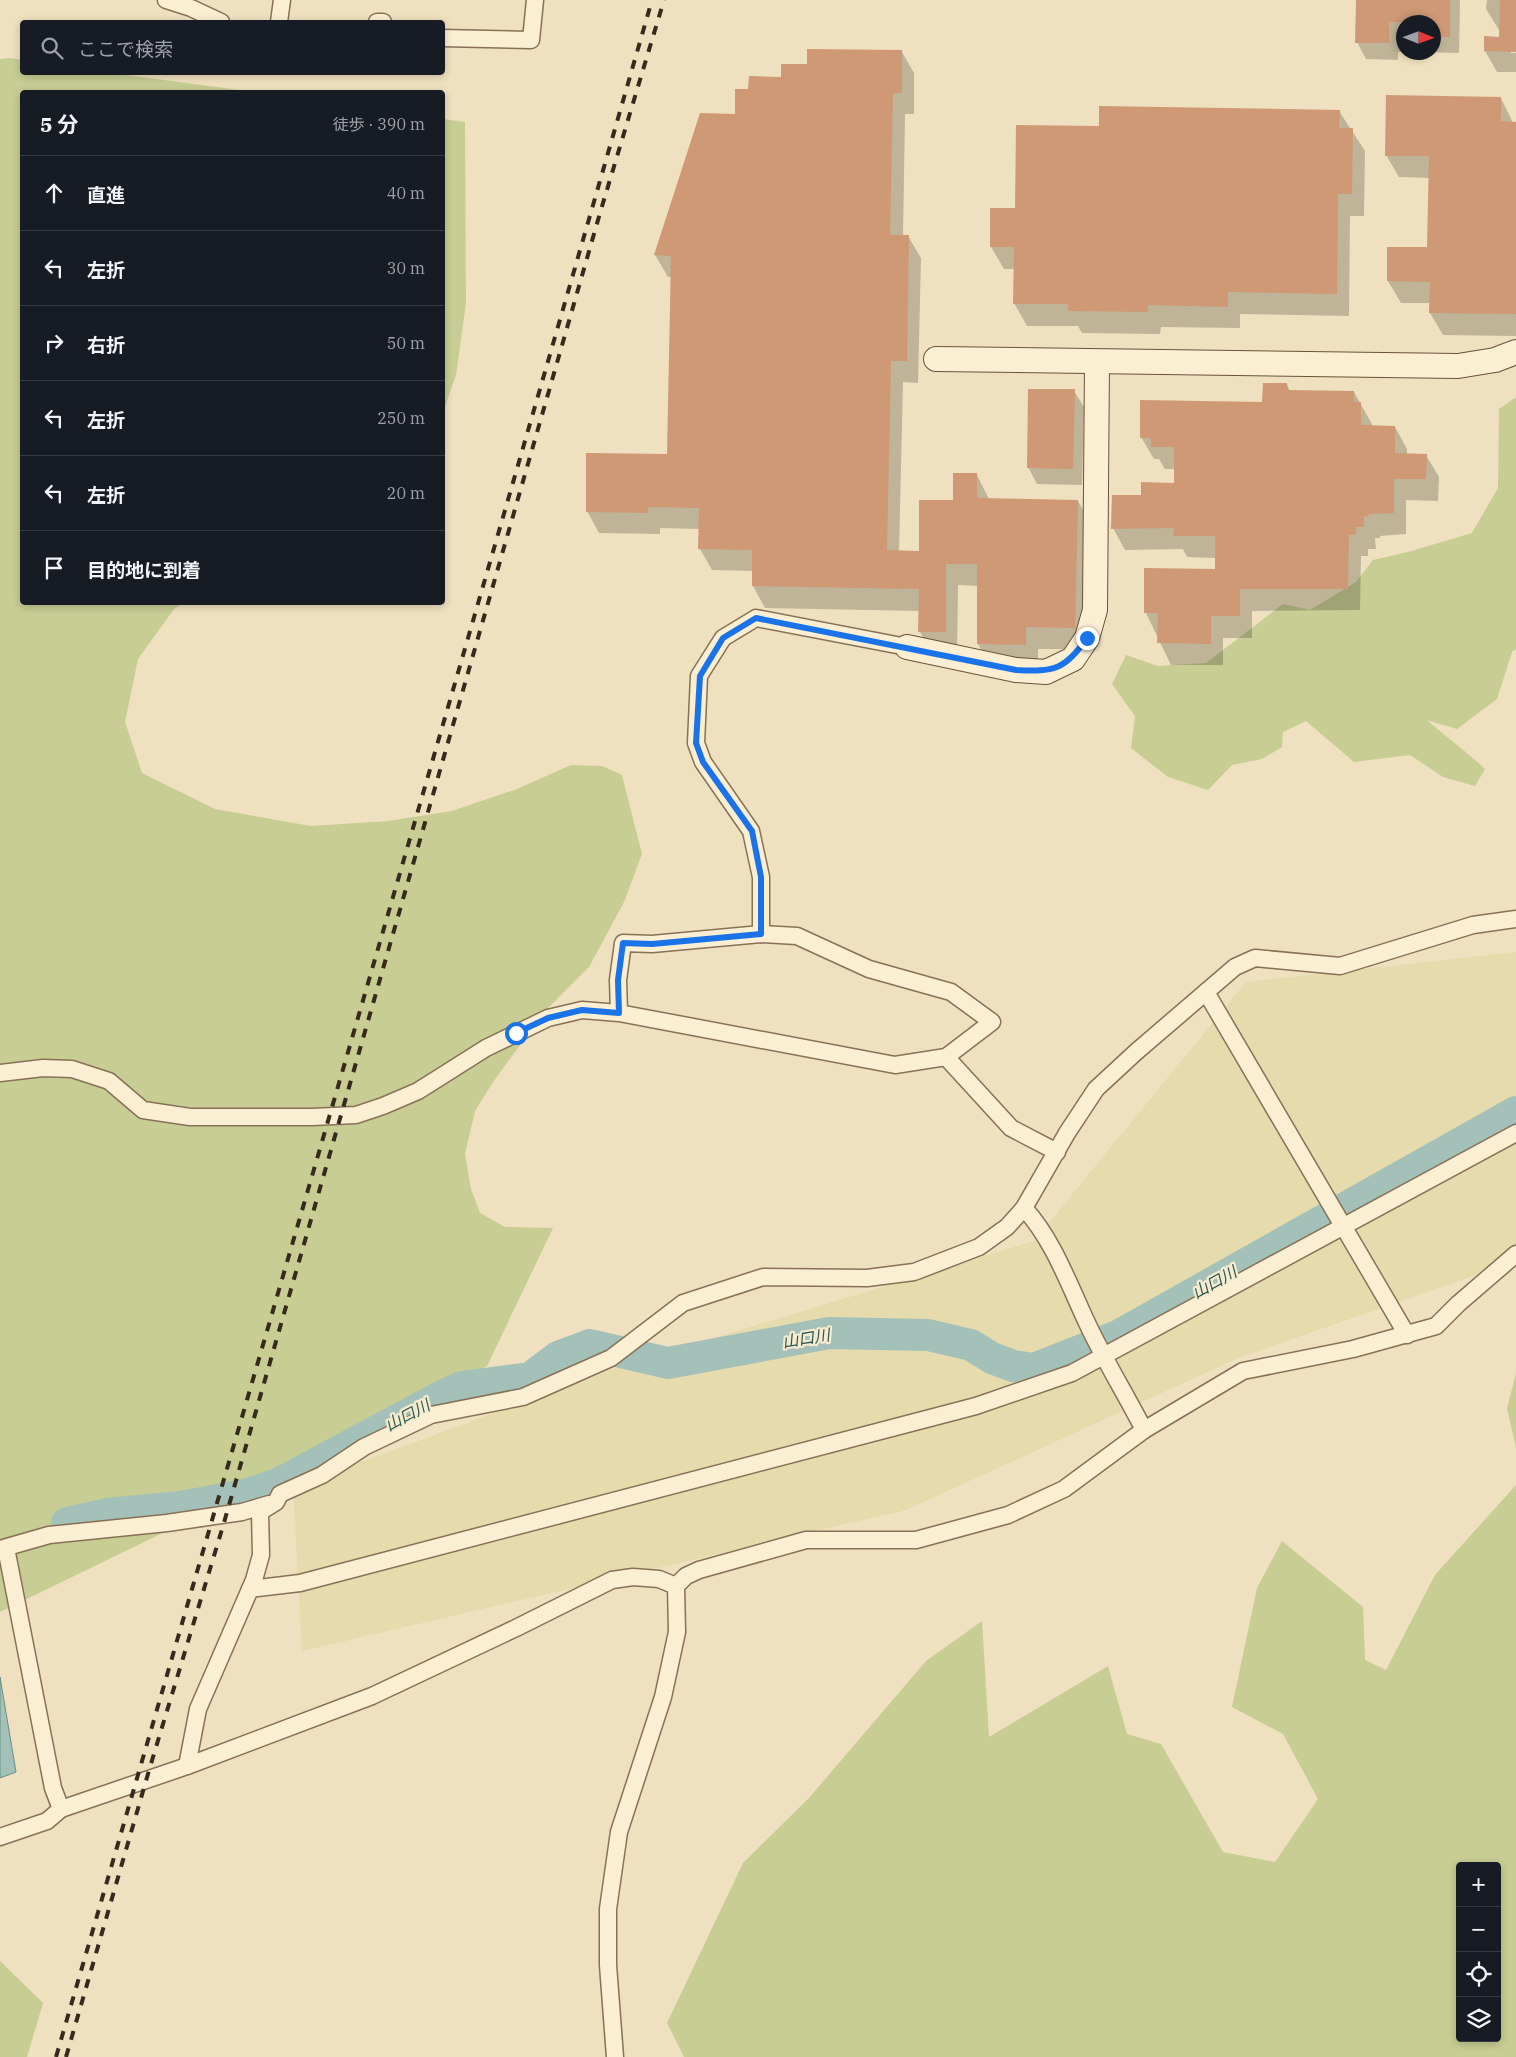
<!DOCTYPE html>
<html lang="ja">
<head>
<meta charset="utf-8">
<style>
  :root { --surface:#171b24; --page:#242831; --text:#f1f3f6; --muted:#9ea1a6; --line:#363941 }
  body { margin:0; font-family:"IBM Plex Serif","Noto Sans JP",serif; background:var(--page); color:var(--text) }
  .controls { position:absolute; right:15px; bottom:15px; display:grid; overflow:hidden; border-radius:5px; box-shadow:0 2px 8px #0003 }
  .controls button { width:45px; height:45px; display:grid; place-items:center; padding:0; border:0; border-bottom:1px solid var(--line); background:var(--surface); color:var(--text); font:25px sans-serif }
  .compass { position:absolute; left:1396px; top:15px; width:45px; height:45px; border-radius:50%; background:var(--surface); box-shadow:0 2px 8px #0003; rotate:91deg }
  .stop { position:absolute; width:15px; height:15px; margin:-11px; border:4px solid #1a73e8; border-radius:50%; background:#fff }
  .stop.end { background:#1a73e8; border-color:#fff; box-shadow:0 1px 5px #0008 }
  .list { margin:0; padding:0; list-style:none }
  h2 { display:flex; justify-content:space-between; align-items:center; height:65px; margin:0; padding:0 20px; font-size:21px }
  h2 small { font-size:16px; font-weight:400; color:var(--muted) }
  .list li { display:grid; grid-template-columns:32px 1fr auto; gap:15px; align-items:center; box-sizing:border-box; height:75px; padding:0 20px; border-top:1px solid var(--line) }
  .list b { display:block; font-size:19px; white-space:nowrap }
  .list em { font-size:16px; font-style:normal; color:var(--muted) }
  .icon { flex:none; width:28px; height:28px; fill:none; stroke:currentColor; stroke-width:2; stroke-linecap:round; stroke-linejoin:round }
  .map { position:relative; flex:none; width:1516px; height:2057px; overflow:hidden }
  .search { position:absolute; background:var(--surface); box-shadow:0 2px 8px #0003; left:20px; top:20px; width:425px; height:55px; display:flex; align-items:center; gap:12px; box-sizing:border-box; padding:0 18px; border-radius:5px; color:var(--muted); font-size:19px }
  .panel { position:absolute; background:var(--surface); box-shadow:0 2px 8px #0003; left:20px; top:90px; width:425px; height:515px; border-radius:5px }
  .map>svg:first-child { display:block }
  .farmland { fill:#e5dbad }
  .green { fill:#c7cd93; fill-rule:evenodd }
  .water { fill:#a3c1b8; stroke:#6a8f85 }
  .shadow { fill:#0003 }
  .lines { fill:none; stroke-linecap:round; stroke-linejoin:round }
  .river { stroke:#a3c1b8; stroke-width:32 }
  .building { fill:#ce9974 }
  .street-casing { stroke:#887157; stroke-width:19 }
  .secondary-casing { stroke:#6a523a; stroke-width:26 }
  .street { stroke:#faeed3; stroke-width:16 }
  .secondary { stroke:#faeed3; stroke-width:24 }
  .rail { stroke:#37291c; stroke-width:4; stroke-dasharray:9 9; stroke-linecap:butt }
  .route { stroke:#1a73e8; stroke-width:6 }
  .labels { text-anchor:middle; stroke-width:4.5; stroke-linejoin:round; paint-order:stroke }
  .water-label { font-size:16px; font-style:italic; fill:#2b5854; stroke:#f6ebcf }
</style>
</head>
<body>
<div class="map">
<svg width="1516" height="2057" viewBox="0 0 1516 2057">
  <rect width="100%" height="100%" fill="#efe0bf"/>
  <path class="farmland" d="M1516,952V1261L1238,1358L906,1510L302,1651L293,1487L625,1365L1034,1241L1246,982Z"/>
  <g class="green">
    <path d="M11,58L22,60V72L111,73L254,92H22V602L184,603L174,609L138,659L125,722L142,773L215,809L311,826L388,821L452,811L517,789L571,765L602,766L622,775L642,854L624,902L589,967L545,1011L493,1082L475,1111L465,1154L471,1189L480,1213L505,1227L553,1228L487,1366L208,1511L0,1612V59Z"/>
    <path d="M443,119L465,122L466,303L456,375L443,412Z"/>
    <path d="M1516,397V649L1512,652L1497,699L1457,729L1427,720C1446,737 1466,751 1485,769L1475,786L1443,777L1410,755L1354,762L1306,721L1283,732L1282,747L1262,759L1232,765L1208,790L1168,777L1131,748L1135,716L1112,684L1126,655L1158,666L1206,663L1283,604L1310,610L1356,582L1373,560L1408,552L1472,533L1498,488L1499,409Z"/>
    <path d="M1516,1373V1447L1507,1409Z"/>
    <path d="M1516,1485V2057H684L667,2023L743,1863L809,1798L926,1661L982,1621L989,1737L1108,1666L1127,1734L1161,1744L1223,1852L1275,1862L1318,1799L1283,1734L1232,1707L1257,1588L1282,1541L1363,1607L1365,1660L1386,1670L1435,1575ZM1460,1866H1497V2038H1460Z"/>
    <path d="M0,1961L43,2003L27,2057H0Z"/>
  </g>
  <path class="water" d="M0,1677L16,1772L0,1778Z"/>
  <g class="shadow">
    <path d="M1357,0H1460L1459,53L1423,52H1434V22H1404V52H1398V60L1366,59L1357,42Z"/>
    <path d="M1487,0H1516V51L1511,50V53H1516V72H1497L1485,51V38H1501V30H1499L1486,9Z"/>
    <path d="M902,52L914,73V114H905L903,236H908L921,258L918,383L903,382L899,552H920L954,501L977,475L989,499L1078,501L1090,522L1087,649H1038V666H991L978,644L979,586L958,585L957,654H932L920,632V611L765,608L753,586V571L712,570L700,549V529L660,528V534L599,533L587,511L668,455L672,277H668L655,255L701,114L736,115L750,90L808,66Z"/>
    <path d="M1501,98L1513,123H1516V336L1443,335L1430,313L1431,303H1401L1388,281L1389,248L1429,249L1430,178L1399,177L1386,155Z"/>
    <path d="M1339,111L1365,151L1364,216H1350L1349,316L1240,314V328L1161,327L1160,334L1082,333L1078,326H1027L1014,303L1015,269H1004L991,247L1016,210L1100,127Z"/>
    <path d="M1287,385L1290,391L1354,392L1373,426L1395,427L1407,449V455H1426L1439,477L1438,501L1406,500V534L1380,536V538H1375L1376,549H1368V556H1361L1360,610L1252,611V638H1223V665H1171L1146,613L1216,570V558L1187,557L1183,549L1125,550L1113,528L1142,496L1175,484V469H1165L1159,459H1154L1141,437L1264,403Z"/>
    <path d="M1074,391L1084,407L1082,485L1037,484L1028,467Z"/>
  </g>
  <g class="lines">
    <path class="river" d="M67,1523L107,1514L181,1507L245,1495L278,1484L444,1395L462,1387L530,1378L558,1357L590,1345L668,1363L829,1333L928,1335L971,1345L992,1358L1013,1366L1034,1369L1118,1336L1516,1112"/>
  </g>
  <g class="building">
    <path d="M1356,0H1450V37H1434V22H1389V43H1355Z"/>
    <path d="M1500,0H1516V52L1484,51V36L1499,37Z"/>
    <path d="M807,49L902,50V93H893L890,235H909L907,361H891L887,550L919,551V500H953V473H977V498L1078,500L1075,628L1026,627V645L977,644V564H946V632H918L919,589L752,586V550L698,549L699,508L648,507V513L586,512V453L667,454L671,256L654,255L700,113L735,114V89H748L749,76L781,77V64H807Z"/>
    <path d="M1386,95L1501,97V121L1516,122V314L1429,313L1430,282L1387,281V247H1427L1429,156H1385Z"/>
    <path d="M1099,106L1340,110L1339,128H1353L1352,194H1338L1337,294L1228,292V307L1148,305V312L1068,311V304H1013L1014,247H990V208H1015L1016,125L1099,126Z"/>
    <path d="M1263,383H1287L1288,390L1354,391V402H1361V425L1395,426V453L1427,454L1426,479H1394V513L1368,514L1369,517L1364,516V527H1356V534L1349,535L1348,589H1240V616H1211V644L1157,643L1158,613H1144V568L1215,569V536H1173L1174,528L1111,529L1112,495H1141V482L1174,483V447H1151V438H1140V400L1262,402Z"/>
    <path d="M1028,389H1075L1073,469L1027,468Z"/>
  </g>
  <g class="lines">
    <g class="street-casing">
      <g id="street">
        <path d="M166,0L191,8L221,22"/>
        <path d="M279,22L282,0"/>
        <path d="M377,22H383"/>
        <path d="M442,38L531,40L535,0"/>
        <path d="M761,934V877L751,831L703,762L696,743L699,676L723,638L756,618L907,647"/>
        <path d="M1206,992L1407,1335"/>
        <path d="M946,1057L1011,1128L1057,1152"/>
        <path d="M0,1073L43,1068L72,1069L109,1081L143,1110L190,1117H312L356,1115L383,1106L418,1091L486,1048L548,1018L582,1010L619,1013L895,1065L946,1057L992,1022L951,992L869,969L797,936L761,934L652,944L623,943L618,980L619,1013"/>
        <path d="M1024,1208C1054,1241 1069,1285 1088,1325C1105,1361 1126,1395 1144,1430"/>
        <path d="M6,1548L53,1788L61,1809"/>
        <path d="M0,1549L49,1535L167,1523L242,1512L269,1504"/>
        <path d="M250,1589L300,1583L976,1406L1072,1373L1516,1133"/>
        <path d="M187,1766L198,1709L254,1580L261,1555L260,1512L276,1502L280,1494L322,1475L364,1447L431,1415L523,1397L611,1358L683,1303L763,1277L867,1278L914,1272L979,1247L1007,1227L1024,1208L1067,1133L1096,1089L1136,1052L1235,967L1255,958L1340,966L1473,925L1516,919"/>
        <path d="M0,1837L47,1821L61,1809L187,1766L372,1696L516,1628L612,1580L633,1577L659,1579L676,1586"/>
        <path d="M615,2057L608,1965V1909L619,1832L663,1697L677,1632L676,1586L686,1576L699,1570L806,1540H916L1008,1515L1064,1489L1144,1430L1243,1371L1353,1349L1436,1326L1458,1304L1516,1254"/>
      </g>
    </g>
    <g class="secondary-casing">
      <g id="secondary">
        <path d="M936,359L1458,366L1495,360L1516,352"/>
        <path d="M907,647L1016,670L1046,672L1073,659L1087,638L1095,610L1097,363"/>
      </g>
    </g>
    <use href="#street" class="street"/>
    <use href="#secondary" class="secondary"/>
    <g class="rail">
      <path d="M56,2057C255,1372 455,686 652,0"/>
      <path d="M66,2057L150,1767L223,1526L600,213L664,0"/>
    </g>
  </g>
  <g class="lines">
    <path class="route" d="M516,1033L548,1018L582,1010L619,1013L618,980L623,943L652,944L761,934V877L752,831L703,762L696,743L700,676L723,638L756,618L1016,670C1054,672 1065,670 1087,638"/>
  </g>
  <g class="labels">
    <g class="water-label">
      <text transform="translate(1214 1282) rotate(-29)" y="6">山口川</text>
      <text transform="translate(806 1338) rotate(-9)" y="6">山口川</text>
      <text transform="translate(407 1415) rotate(-28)" y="6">山口川</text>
    </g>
  </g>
</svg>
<div class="controls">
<button>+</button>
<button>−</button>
<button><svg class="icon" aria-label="locate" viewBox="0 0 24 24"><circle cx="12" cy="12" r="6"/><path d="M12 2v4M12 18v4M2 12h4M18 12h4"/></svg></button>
<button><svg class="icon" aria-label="layers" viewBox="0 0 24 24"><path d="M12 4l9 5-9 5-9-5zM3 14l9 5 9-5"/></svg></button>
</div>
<svg class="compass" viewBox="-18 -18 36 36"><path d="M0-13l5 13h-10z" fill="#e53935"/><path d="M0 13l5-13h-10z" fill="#9ea1a6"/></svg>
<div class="stop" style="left:516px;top:1033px"></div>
<div class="stop end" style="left:1087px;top:638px"></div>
<div class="search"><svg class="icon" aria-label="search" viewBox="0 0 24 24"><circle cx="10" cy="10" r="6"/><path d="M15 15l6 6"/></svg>ここで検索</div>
<section class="panel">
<h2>5 分<small>徒歩 · 390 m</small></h2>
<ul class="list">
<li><svg class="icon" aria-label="ahead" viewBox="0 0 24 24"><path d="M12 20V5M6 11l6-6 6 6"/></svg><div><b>直進</b></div><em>40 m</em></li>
<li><svg class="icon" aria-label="left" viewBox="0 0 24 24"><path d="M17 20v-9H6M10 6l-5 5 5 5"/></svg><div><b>左折</b></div><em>30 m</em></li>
<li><svg class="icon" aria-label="right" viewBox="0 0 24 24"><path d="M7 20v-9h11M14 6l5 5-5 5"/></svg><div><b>右折</b></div><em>50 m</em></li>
<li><svg class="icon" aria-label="left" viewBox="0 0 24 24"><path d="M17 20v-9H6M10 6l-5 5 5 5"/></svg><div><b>左折</b></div><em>250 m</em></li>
<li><svg class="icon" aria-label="left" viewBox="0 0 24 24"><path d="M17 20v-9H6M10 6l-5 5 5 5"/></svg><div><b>左折</b></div><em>20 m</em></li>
<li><svg class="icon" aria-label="arrive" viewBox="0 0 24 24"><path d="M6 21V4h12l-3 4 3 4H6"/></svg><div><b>目的地に到着</b></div></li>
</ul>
</section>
</div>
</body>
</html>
